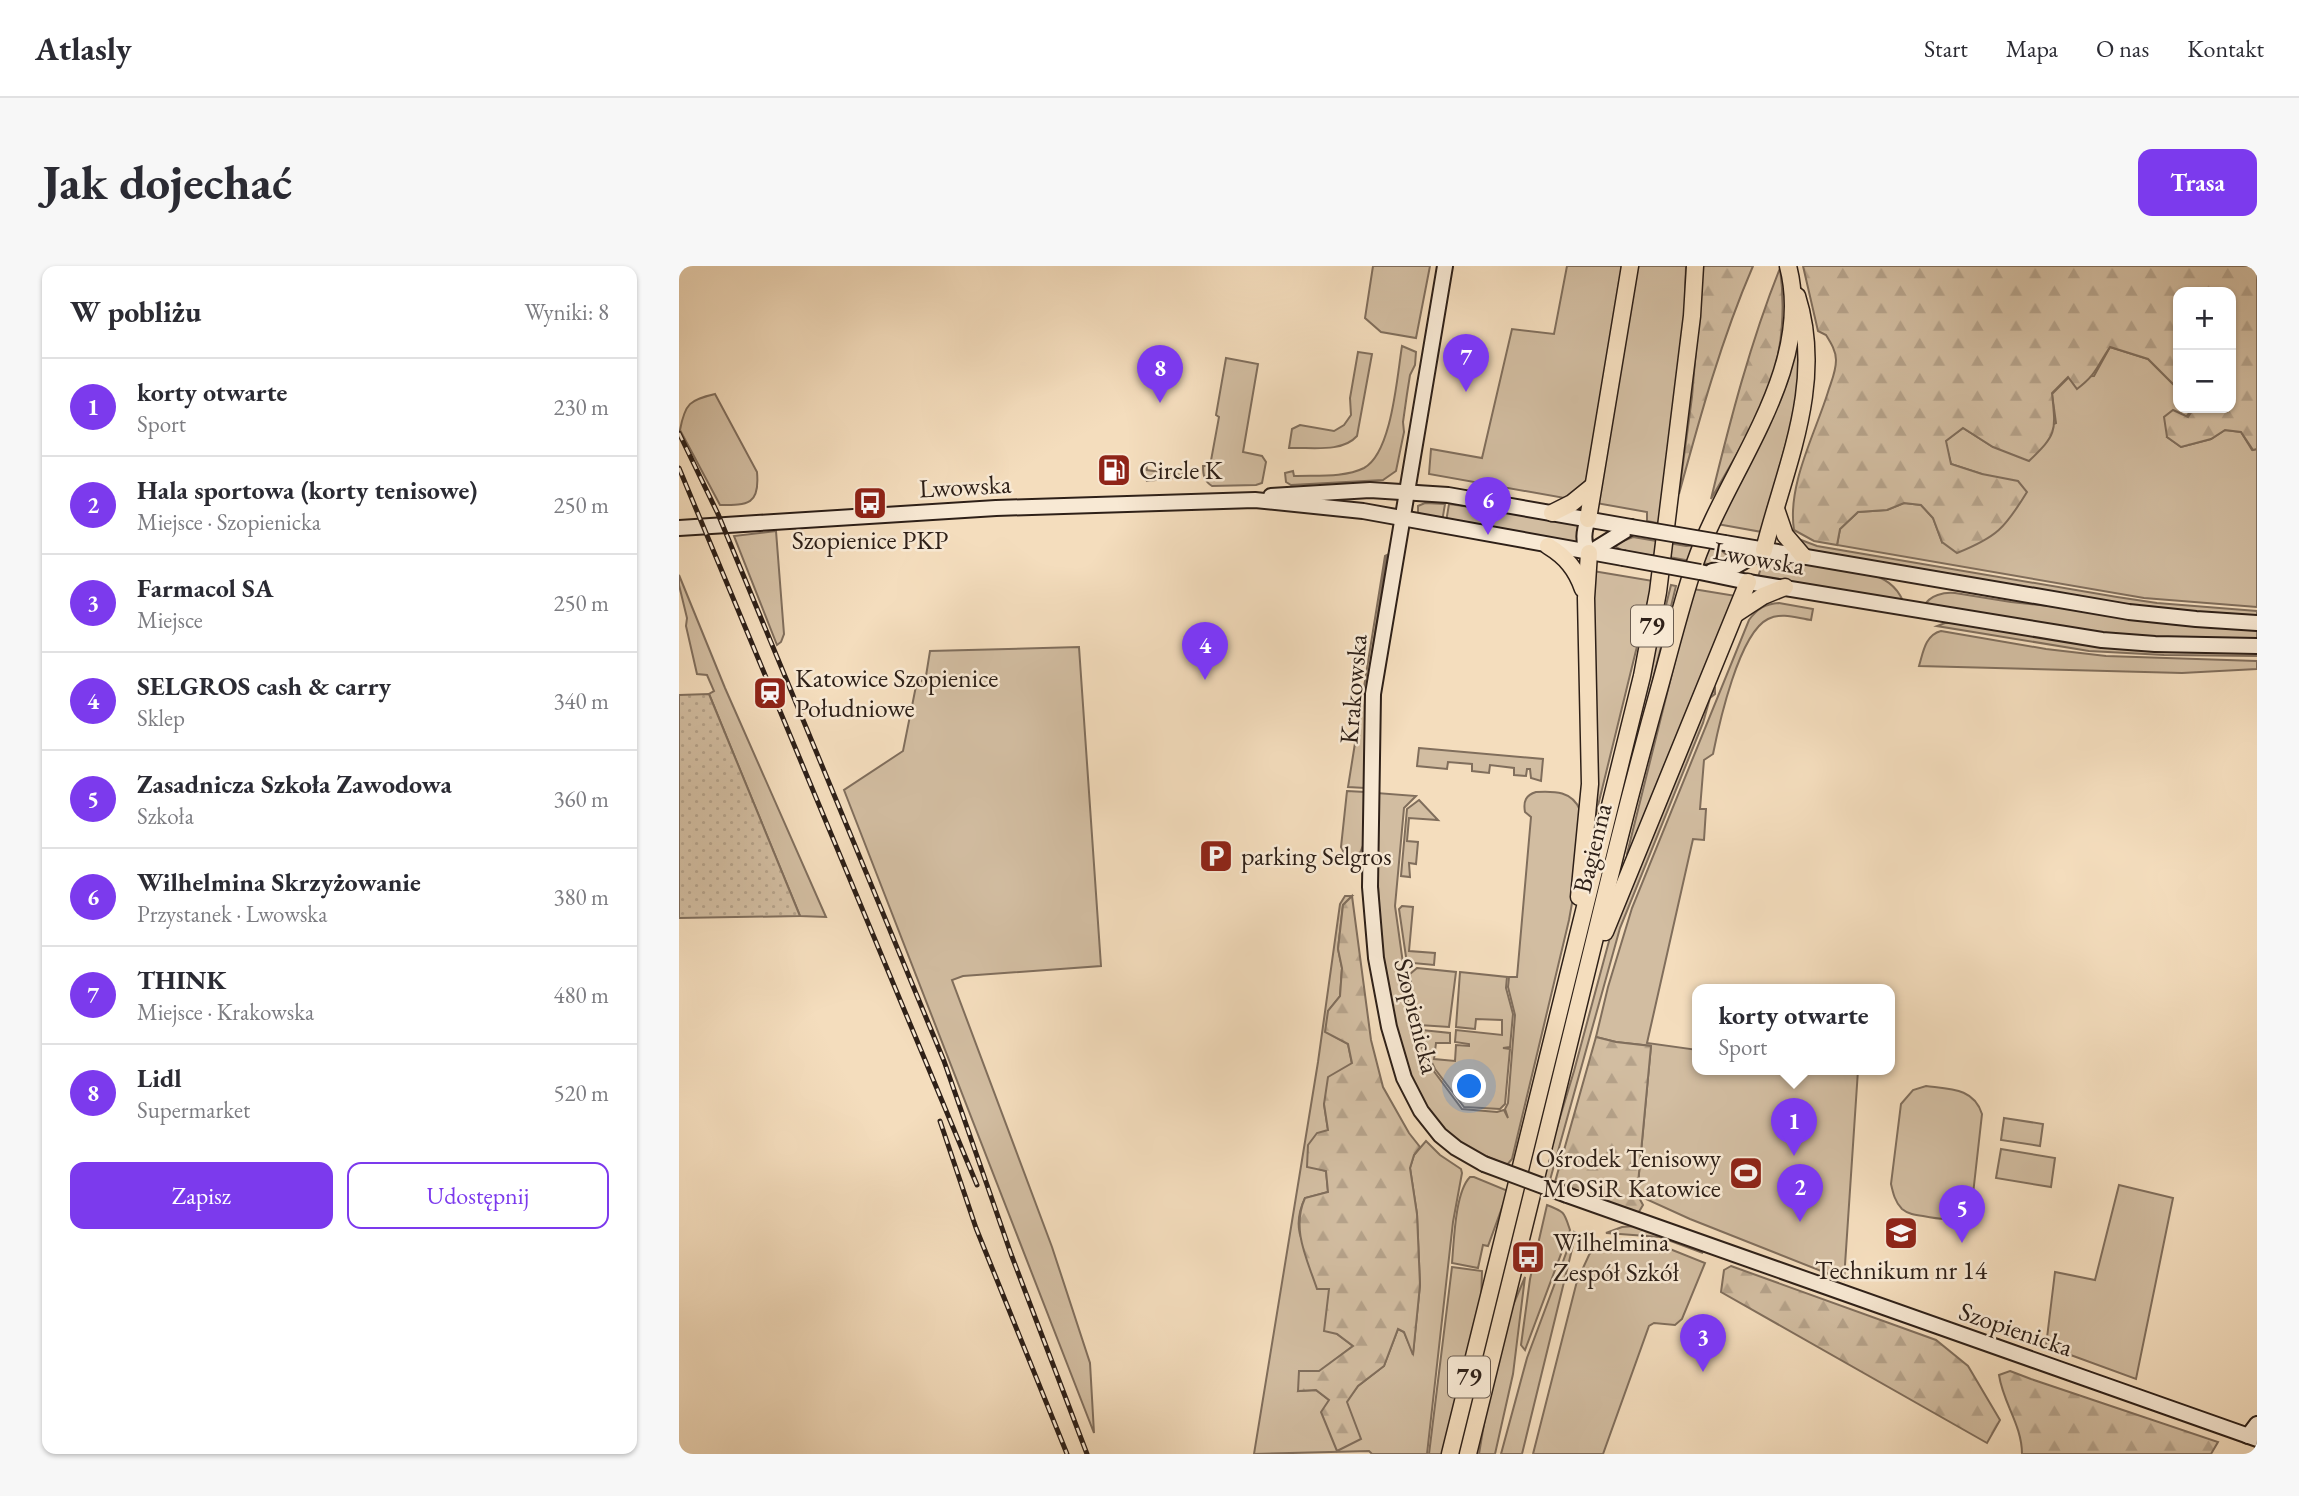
<!DOCTYPE html>
<html lang="pl">
<head>
<meta charset="utf-8">
<style>
  :root { --surface:#fff; --page:#f7f7f7; --text:#2b2b33; --muted:#7c7c81; --line:#e1e1e2; --accent:#7c3aed }
  body { margin:0; font-family:"EB Garamond",serif; background:var(--page); color:var(--text) }
  .controls { position:absolute; right:21px; top:21px; display:grid; overflow:hidden; border-radius:14px; box-shadow:0 2px 5px #0004 }
  .controls button { width:63px; height:63px; display:grid; place-items:center; padding:0; border:0; border-bottom:2px solid var(--line); background:var(--surface); color:var(--text); font:35px sans-serif }
  .you { position:absolute; left:791px; top:821px; width:24px; height:24px; margin:-18px; border:5px solid #fff; border-radius:50%; background:#1a73e8; box-shadow:0 0 0 10px #1a73e833 }
  .badge { display:grid; place-items:center; width:46px; height:46px; border-radius:50%; background:var(--accent); color:#fff; font-size:23px; font-weight:700 }
  .pin { position:absolute; translate:-50% -58px; filter:drop-shadow(0 2px 4px #0008) }
  .pin::after { content:''; position:absolute; top:37px; width:24px; height:21px; background:inherit; clip-path:polygon(0 0,100% 0,50% 100%) }
  .popup { position:absolute; left:1013px; top:718px; width:203px; height:91px; box-sizing:border-box; display:grid; place-content:center; border-radius:14px; background:var(--surface); filter:drop-shadow(0 2px 5px #0005); font-size:23px; white-space:nowrap; color:var(--muted) }
  .popup b { font-size:26px; color:var(--text) }
  .popup::after { content:''; position:absolute; left:50%; top:100%; margin-left:-14px; border:14px solid transparent; border-top-color:var(--surface) }
  .list { margin:0; padding:0; list-style:none }
  h2 { display:flex; justify-content:space-between; align-items:center; height:91px; margin:0; padding:0 28px; font-size:30px }
  h2 small { font-size:23px; font-weight:400; color:var(--muted) }
  .list li { display:grid; grid-template-columns:46px 1fr auto; gap:21px; align-items:center; box-sizing:border-box; height:98px; padding:0 28px; border-top:2px solid var(--line) }
  .list b { display:block; font-size:26px; white-space:nowrap }
  .list p { margin:0; font-size:23px; white-space:nowrap; color:var(--muted) }
  .list em { font-size:23px; font-style:normal; color:var(--muted) }
  .actions { display:flex; gap:14px; padding:21px 28px }
  .actions a { flex:1; padding:16px 0; border:2px solid var(--accent); border-radius:14px; text-align:center; font-size:24px; color:var(--accent) }
  .actions .main { background:var(--accent); color:#fff }
  .map { position:relative; flex:none; width:1578px; height:1188px; overflow:hidden; border-radius:14px }
  header { display:flex; align-items:center; gap:42px; box-sizing:border-box; height:98px; padding:0 35px; background:var(--surface); border-bottom:2px solid var(--line) }
  header strong { font-size:33px }
  nav { display:flex; gap:38px; margin-inline-start:auto; font-size:24px }
  .intro { display:flex; align-items:center; justify-content:space-between; box-sizing:border-box; height:168px; padding:0 42px }
  h1 { margin:0; font-size:49px }
  .button { padding:18px 32px; border-radius:14px; background:var(--accent); color:#fff; font-size:24px; font-weight:700 }
  main { display:flex; gap:42px; padding:0 42px }
  aside { flex:1; background:var(--surface); border-radius:14px; box-shadow:0 2px 5px #0004 }
  .map>svg:first-child { display:block }
  .green { fill:#d2bda1; stroke:#806e5c; stroke-width:2 }
  .forest { fill:url(#forest-firs); stroke:#806e5c; stroke-width:2 }
  .park { fill:url(#park-dots); stroke:#806e5c; stroke-width:2 }
  .lines { fill:none; stroke-linecap:round; stroke-linejoin:round }
  .secondary-casing { stroke:#2e2018; stroke-width:18 }
  .primary-casing { stroke:#2e2018; stroke-width:19 }
  .secondary { stroke:#f8e9d4; stroke-width:14 }
  .primary { stroke:#f4ddbd; stroke-width:16 }
  .rail-casing { stroke:#2e2018; stroke-width:5 }
  .rail { stroke:#f8e9d4; stroke-width:2.5; stroke-dasharray:8; stroke-linecap:butt }
  .secondary-bridge-casing { stroke:#2e2018; stroke-width:18; stroke-linecap:butt }
  .secondary-bridge { stroke:#f8e9d4; stroke-width:14 }
  .labels { text-anchor:middle; stroke-width:5; stroke-linejoin:round; paint-order:stroke }
  .shield { fill:#f8e9d4; stroke:#6b5c50; stroke-width:2 }
  .shield-label { font-size:24px; font-weight:bold; fill:#2e2018 }
  .poi-label { font-size:26px; fill:#2e2018; stroke:#f8e9d4; text-anchor:start }
  .street-label { font-size:26px; fill:#2e2018; stroke:#f8e9d4 }
</style>
</head>
<body>
<header>
<strong>Atlasly</strong>
<nav><a>Start</a><a>Mapa</a><a>O nas</a><a>Kontakt</a></nav>
</header>
<div class="intro"><h1>Jak dojechać</h1><a class="button">Trasa</a></div>
<main>
<aside>
<h2>W pobliżu<small>Wyniki: 8</small></h2>
<ul class="list">
<li><span class="badge">1</span><div><b>korty otwarte</b><p>Sport</p></div><em>230 m</em></li>
<li><span class="badge">2</span><div><b>Hala sportowa (korty tenisowe)</b><p>Miejsce · Szopienicka</p></div><em>250 m</em></li>
<li><span class="badge">3</span><div><b>Farmacol SA</b><p>Miejsce</p></div><em>250 m</em></li>
<li><span class="badge">4</span><div><b>SELGROS cash &amp; carry</b><p>Sklep</p></div><em>340 m</em></li>
<li><span class="badge">5</span><div><b>Zasadnicza Szkoła Zawodowa</b><p>Szkoła</p></div><em>360 m</em></li>
<li><span class="badge">6</span><div><b>Wilhelmina Skrzyżowanie</b><p>Przystanek · Lwowska</p></div><em>380 m</em></li>
<li><span class="badge">7</span><div><b>THINK</b><p>Miejsce · Krakowska</p></div><em>480 m</em></li>
<li><span class="badge">8</span><div><b>Lidl</b><p>Supermarket</p></div><em>520 m</em></li>
</ul>
<div class="actions"><a class="main">Zapisz</a><a>Udostępnij</a></div>
</aside>
<div class="map">
<svg width="1578" height="1188" viewBox="0 0 1578 1188">
  <defs>
    <pattern id="forest-firs" width="22" height="20" patternUnits="userSpaceOnUse" patternTransform="scale(1.75)"><rect width="22" height="20" fill="#d2bda1"/><path d="M5 1l3.5 6h-7zM16 11l3.5 6h-7z" fill="#b5a28a"/></pattern>
    <pattern id="park-dots" width="8" height="8" patternUnits="userSpaceOnUse" patternTransform="scale(1.75)"><rect width="8" height="8" fill="#d2bda1"/><path d="M2 2h.1M6 6h.1" fill="none" stroke="#b5a28a" stroke-width="1.8" stroke-linecap="round"/></pattern>
  </defs>
  <rect width="100%" height="100%" fill="#f4ddbd"/>
  <filter id="stains"><feTurbulence type="fractalNoise" baseFrequency=".00286" numOctaves="4"/><feColorMatrix values="0 0 0 0 .2 0 0 0 0 .09 0 0 0 0 .02 0 0 0 .5 -.17"/></filter>
  <radialGradient id="worn" r=".72"><stop offset=".6" stop-color="#630" stop-opacity="0"/><stop offset="1" stop-color="#630" stop-opacity=".3"/></radialGradient>
  <g class="green">
    <path d="M694,0H751L737,72L702,66L686,52Z"/>
    <path d="M888,0H946L911,206L907,217L891,233L750,208L752,183L803,192L833,63L875,68Z"/>
    <path d="M956,0H1007L1006,28L1009,29L983,258L968,255V246L917,237Z"/>
    <path d="M1120,68V129L1083,266L1038,258L1098,140L1109,112Z"/>
    <path d="M723,80L737,86L736,99L731,109L728,128L724,156L725,166L717,205L704,214L612,219L607,216L606,207L614,205L615,210C637,209 665,212 685,202C713,187 718,110 723,80Z"/>
    <path d="M1431,81L1469,93L1499,123V142H1515L1488,171L1502,181L1532,173L1546,164L1562,166L1573,184L1578,183V341L1465,332L1158,279L1161,263L1179,246L1208,244L1225,237L1242,239L1254,252L1263,276L1303,208L1272,198L1266,175L1284,162L1314,181L1377,157L1373,128L1390,111L1415,110Z"/>
    <path d="M679,86L693,88L678,170C663,187 632,181 610,182L613,163L621,159L655,165L665,159L672,149L671,132Z"/>
    <path d="M547,92L579,98L564,186L583,190L587,196L583,217L577,219L533,220C525,215 524,209 524,200H531L540,151L537,149Z"/>
    <path d="M36,128L78,206C81,239 69,239 41,239L1,164C6,137 11,134 36,128Z"/>
    <path d="M467,196L468,204L503,209L505,203L509,209L505,211L468,215L464,210Z"/>
    <path d="M746,237L766,238L763,256L739,247V240Z"/>
    <path d="M770,238L902,257L901,279L767,256Z"/>
    <path d="M97,265L105,368L102,376L98,379L55,270Z"/>
    <path d="M954,271L1007,280L1026,279L1040,282L1053,294L1034,299L979,289H951L934,279Z"/>
    <path d="M1114,271L1138,280L1438,331L1478,337L1578,345V352L1473,344L1131,285Z"/>
    <path d="M708,289L691,401L686,522L669,521L706,290Z"/>
    <path d="M1086,290L1189,307C1205,312 1217,319 1224,335L1079,311Z"/>
    <path d="M914,305L974,315L915,556Z"/>
    <path d="M0,309L46,422L147,651L121,650L30,428L35,425L28,409L18,408L7,360L8,352L0,319Z"/>
    <path d="M992,319L997,320L852,908L847,906Z"/>
    <path d="M1014,323L1057,330L949,590L948,588Z"/>
    <path d="M1276,327L1332,336L1578,362V375L1432,369L1245,340C1251,329 1265,326 1276,327Z"/>
    <path d="M1100,337L1134,343L1132,354C1118,352 1103,346 1089,353C1060,367 1040,458 1034,488L1025,494L1021,543H1027L1025,574L1014,573L968,777L1019,784V804H1179L1165,1014L1011,953L958,929L972,780L937,776L917,771L929,721L953,642L1070,354C1078,343 1086,338 1100,337Z"/>
    <path d="M1266,357H1281L1578,385V390L1485,389L1410,385L1258,360Z"/>
    <path d="M1262,365L1367,383L1427,390L1578,395V403L1503,407L1240,400C1244,387 1246,369 1262,365Z"/>
    <path d="M400,381L422,700L284,710L273,714L373,981L411,1097L415,1167L165,524L224,485L237,420L247,410L251,385Z"/>
    <path d="M1036,423V428L1031,432L1024,457L941,662L871,914L864,912L866,901L895,805L933,664L1022,444Z"/>
    <path d="M740,482L864,493L862,515L852,512L851,503H848L847,510L835,509V502L811,499L810,507L793,505V498L769,496L768,503L738,500Z"/>
    <path d="M668,525L686,526L685,577L679,592L670,596L662,581Z"/>
    <path d="M857,526C876,525 893,525 901,544L897,615L890,654L833,893L828,899L809,891L808,893C791,884 774,874 761,859C696,782 698,624 698,527L737,530L725,542L716,640L733,762L754,804L783,843L818,846L825,844L829,852L826,843L829,837L836,749L829,721L830,711H838L852,551L846,546C844,535 847,529 857,526Z"/>
    <path d="M740,534L759,554L730,552L728,575L739,576L737,598L730,597L731,611L722,610L728,543Z"/>
    <path d="M666,630H673L664,639L659,683L663,702L661,730L649,745L653,769L669,778L673,798L645,838L649,864L637,902L647,905L649,926L626,932C606,975 638,988 650,1024C655,1037 656,1054 658,1068L674,1080L640,1106L620,1125L637,1124L650,1134L667,1136L679,1120L705,1100L719,1063L725,1066L734,1087L741,1019L738,948L731,902L735,889L747,875L761,889L782,903L783,907L774,956L748,1188H693L690,1185L575,1188L639,796L661,638Z"/>
    <path d="M723,640L734,641L730,685L756,687L755,699L734,697L727,691L720,643Z"/>
    <path d="M738,702L777,706L770,761L740,759L737,756L731,708Z"/>
    <path d="M781,706L828,711L827,722L834,748L831,781L824,782L831,783L826,838L821,843L785,841L756,803L739,768L743,764L771,767V777H757L755,793L776,795L777,779L790,780V778L776,776L777,764L823,769V754L797,753L796,763L777,761Z"/>
    <path d="M1247,820C1271,823 1295,822 1303,848L1293,937C1281,957 1264,954 1244,950C1236,949 1229,948 1223,943C1216,936 1214,927 1212,918L1222,838L1234,824Z"/>
    <path d="M1325,852L1364,858L1361,880L1322,874Z"/>
    <path d="M1322,883L1376,892L1372,921L1317,912Z"/>
    <path d="M791,911H795L829,925L809,980L804,979L799,1002L773,997C775,975 776,926 791,911Z"/>
    <path d="M1440,919L1494,932L1457,1113L1367,1080L1376,1006L1416,1014Z"/>
    <path d="M868,939C886,946 885,946 891,964L846,1084L842,1079L851,1013Z"/>
    <path d="M956,960L1020,983L1024,987L981,971L927,967L943,961Z"/>
    <path d="M895,966L897,967L843,1188H822L848,1092Z"/>
    <path d="M920,976L981,979L1026,997L1003,1053L996,1059L975,1057L970,1060L924,1188H854L898,1015L910,989Z"/>
    <path d="M773,1001L803,1005L802,1039L765,1188H750Z"/>
    <path d="M846,1011L834,1108L816,1188H800L812,1116L832,1044Z"/>
  </g>
  <g class="forest">
    <path d="M1024,0H1074C1042,74 1021,151 1000,228L1013,131Z"/>
    <path d="M1124,0H1578V183L1574,184L1562,166L1546,164L1532,173L1502,181L1488,171L1485,151L1494,144L1509,151L1515,142H1552V26H1499V123L1469,93L1431,81C1418,100 1418,108 1398,123L1389,111L1373,127C1377,166 1378,168 1350,195L1314,181L1284,162L1267,175L1272,198L1303,208L1339,215L1348,226C1326,262 1318,271 1278,287L1263,276L1254,252L1242,239L1225,237L1208,244L1179,246L1161,263L1158,279L1135,275L1115,264C1108,219 1136,168 1149,126C1152,116 1157,106 1157,94C1157,85 1152,77 1147,69L1139,65Z"/>
    <path d="M1101,2C1114,101 1079,151 1032,233C1051,155 1071,77 1101,2Z"/>
    <path d="M673,630L692,774L704,821L730,867L741,881L735,889L731,902L738,948L741,1019L734,1089L725,1066L719,1063L705,1100L679,1120L668,1136L682,1173L658,1185L642,1146L650,1134L637,1124L619,1125L620,1105H640L674,1080L658,1068L645,1065L650,1023H638C628,993 612,963 626,932L649,926L647,905L628,901L629,879L638,867L649,864L645,838L649,811L673,797L669,778L646,766L649,745L661,730L663,702L659,683L664,639Z"/>
    <path d="M917,771L937,776L972,780L958,928L964,939L958,949L876,916Z"/>
    <path d="M1052,1000L1257,1074L1289,1100L1321,1154L1308,1177L1042,1026L1045,1004Z"/>
    <path d="M1331,1105L1352,1113L1539,1176L1532,1188H1343C1343,1159 1324,1137 1320,1109Z"/>
  </g>
  <path class="park" d="M30,428L121,650L0,652V429Z"/>
  <g class="lines">
    <g class="secondary-casing">
      <g id="secondary">
        <path d="M766,0L694,428L691,621L697,692L710,761L725,812L742,845L761,869L777,882L805,898"/>
        <path d="M592,230L691,224L769,229L952,261"/>
        <path d="M909,253C905,265 903,276 910,287"/>
        <path d="M0,262L317,242L576,234L684,245L944,292"/>
        <path d="M1046,277L1450,346L1517,353L1578,357"/>
        <path d="M910,287L952,261"/>
        <path d="M1033,305L1057,300L1085,284"/>
        <path d="M1021,306L1069,316L1423,374L1476,378L1578,380"/>
        <path d="M888,929L1578,1173"/>
        <path d="M1569,1170L1578,1158"/>
      </g>
    </g>
    <g class="primary-casing">
      <g id="primary">
        <path d="M1097,243L1106,269L1124,290"/>
        <path d="M873,247L893,237L914,220"/>
        <path d="M909,253L951,0"/>
        <path d="M869,280C887,291 897,303 904,323"/>
        <path d="M1085,284C1106,200 1146,118 1118,30"/>
        <path d="M1058,347L1084,330L1106,321"/>
        <path d="M900,631L911,518L907,332L910,287"/>
        <path d="M926,666L1069,316"/>
        <path d="M771,1188L963,410L979,326L1013,50L1016,0"/>
        <path d="M789,1188C834,1009 877,830 921,651C940,572 960,494 982,416C993,376 1003,336 1016,297C1048,204 1136,103 1109,0"/>
      </g>
    </g>
    <use href="#secondary" class="secondary"/>
    <use href="#primary" class="primary"/>
    <g class="rail-casing">
      <g id="rail">
        <path d="M0,167L39,248L265,795L332,988L408,1188"/>
        <path d="M0,202L298,919"/>
        <path d="M261,855L297,962L388,1188"/>
      </g>
    </g>
    <use href="#rail" class="rail"/>
    <g class="secondary-bridge-casing">
      <g id="secondary-bridge">
        <path d="M952,261L1046,277"/>
        <path d="M944,292L1021,306"/>
        <path d="M805,898L888,929"/>
      </g>
    </g>
    <use href="#secondary-bridge" class="secondary-bridge"/>
  </g>
  <defs>
    <g id="fuel-square" transform="scale(1.75)"><rect x="-9" y="-9" width="18" height="18" rx="4" fill="#8f2418" stroke="#f8e9d4"/><path d="M-5.5-6h7V0h2V4h1.3V-2.5L3-4.5l.8-.8L6-3V5H2.5V1h-1V6h-7ZM-4.2-4.7v3.2H.2V-4.7Z" fill="#fff"/></g>
    <g id="bus-square" transform="scale(1.75)"><rect x="-9" y="-9" width="18" height="18" rx="4" fill="#8f2418" stroke="#f8e9d4"/><path d="M-5-6H5V4H4V6H2V4H-2V6H-4V4H-5ZM-3.5-4V0h7V-4ZM-3.5 1.2v1.5H-2V1.2ZM2 1.2v1.5H3.5V1.2Z" fill="#fff"/></g>
    <g id="station-square" transform="scale(1.75)"><rect x="-9" y="-9" width="18" height="18" rx="4" fill="#8f2418" stroke="#f8e9d4"/><path d="M-3-6H3Q5-6 5-4V2Q5 4 3 4L4.5 6H3L1.5 4h-3L-3 6H-4.5L-3 4Q-5 4-5 2V-4Q-5-6-3-6ZM-3.5-4v3h7v-3ZM-3.5 1v1.5H-2V1ZM2 1v1.5H3.5V1Z" fill="#fff"/></g>
    <g id="parking-square" transform="scale(1.75)"><rect x="-9" y="-9" width="18" height="18" rx="4" fill="#8f2418" stroke="#f8e9d4"/><path d="M-3.5-5.5H1a3.5 3.5 0 0 1 0 7H-1V5.5H-3.5ZM-1-3.4V-.6H.8a1.4 1.4 0 0 0 0-2.8Z" fill="#fff"/></g>
    <g id="stadium-square" transform="scale(1.75)"><rect x="-9" y="-9" width="18" height="18" rx="4" fill="#8f2418" stroke="#f8e9d4"/><path d="M0-5a6.5 5 0 1 0 0 10a6.5 5 0 1 0 0-10ZM-3.5-1.8h7v3.6h-7Z" fill="#fff"/></g>
    <g id="school-square" transform="scale(1.75)"><rect x="-9" y="-9" width="18" height="18" rx="4" fill="#8f2418" stroke="#f8e9d4"/><path d="M0-5L7-2L0 1L-7-2ZM-4 1L0 2.5L4 1V4Q0 6-4 4Z" fill="#fff"/></g>
  </defs>
  <g fill-rule="evenodd">
    <use href="#fuel-square" x="435" y="204"/>
    <use href="#bus-square" x="191" y="237"/>
    <use href="#station-square" x="91" y="427"/>
    <use href="#parking-square" x="537" y="590"/>
    <use href="#stadium-square" x="1067" y="907"/>
    <use href="#school-square" x="1222" y="967"/>
    <use href="#bus-square" x="849" y="991"/>
  </g>
  <g class="labels">
    <g class="shield">
      <rect x="952" y="339.5" width="42" height="41" rx="5"/>
      <rect x="769" y="1090.5" width="42" height="41" rx="5"/>
    </g>
    <g class="shield-label">
      <text x="973" y="368">79</text>
      <text x="790" y="1119">79</text>
    </g>
    <g class="poi-label">
      <text x="460" y="213">Circle K</text>
      <text x="191" y="283" text-anchor="middle">Szopienice PKP</text>
      <text x="116" y="421">Katowice Szopienice<tspan x="116" dy="30">Południowe</tspan></text>
      <text x="562" y="599">parking Selgros</text>
      <text x="1042" y="901" text-anchor="end">Ośrodek Tenisowy<tspan x="1042" dy="30">MOSiR Katowice</tspan></text>
      <text x="874" y="985">Wilhelmina<tspan x="874" dy="30">Zespół Szkół</tspan></text>
      <text x="1222" y="1013" text-anchor="middle">Technikum nr 14</text>
    </g>
    <g class="street-label">
      <text transform="translate(286 220) rotate(-3)" y="9">Lwowska</text>
      <text transform="translate(1080 292) rotate(10)" y="9">Lwowska</text>
      <text transform="translate(674 423) rotate(-85)" y="9">Krakowska</text>
      <text transform="translate(913 582) rotate(-76)" y="9">Bagienna</text>
      <text transform="translate(738 750) rotate(76)" y="9">Szopienicka</text>
      <text transform="translate(1337 1063) rotate(19)" y="9">Szopienicka</text>
    </g>
  </g>
  <rect width="100%" height="100%" filter="url(#stains)"/>
  <rect width="100%" height="100%" fill="url(#worn)"/>
</svg>
<div class="controls">
<button>+</button>
<button>−</button>
</div>
<div class="you"></div>
<div class="pin badge" style="left:1115px;top:890px">1</div>
<div class="popup"><b>korty otwarte</b>Sport</div>
<div class="pin badge" style="left:1121px;top:956px">2</div>
<div class="pin badge" style="left:1024px;top:1106px">3</div>
<div class="pin badge" style="left:526px;top:414px">4</div>
<div class="pin badge" style="left:1283px;top:977px">5</div>
<div class="pin badge" style="left:809px;top:269px">6</div>
<div class="pin badge" style="left:787px;top:126px">7</div>
<div class="pin badge" style="left:481px;top:137px">8</div>
</div>
</main>
</body>
</html>
